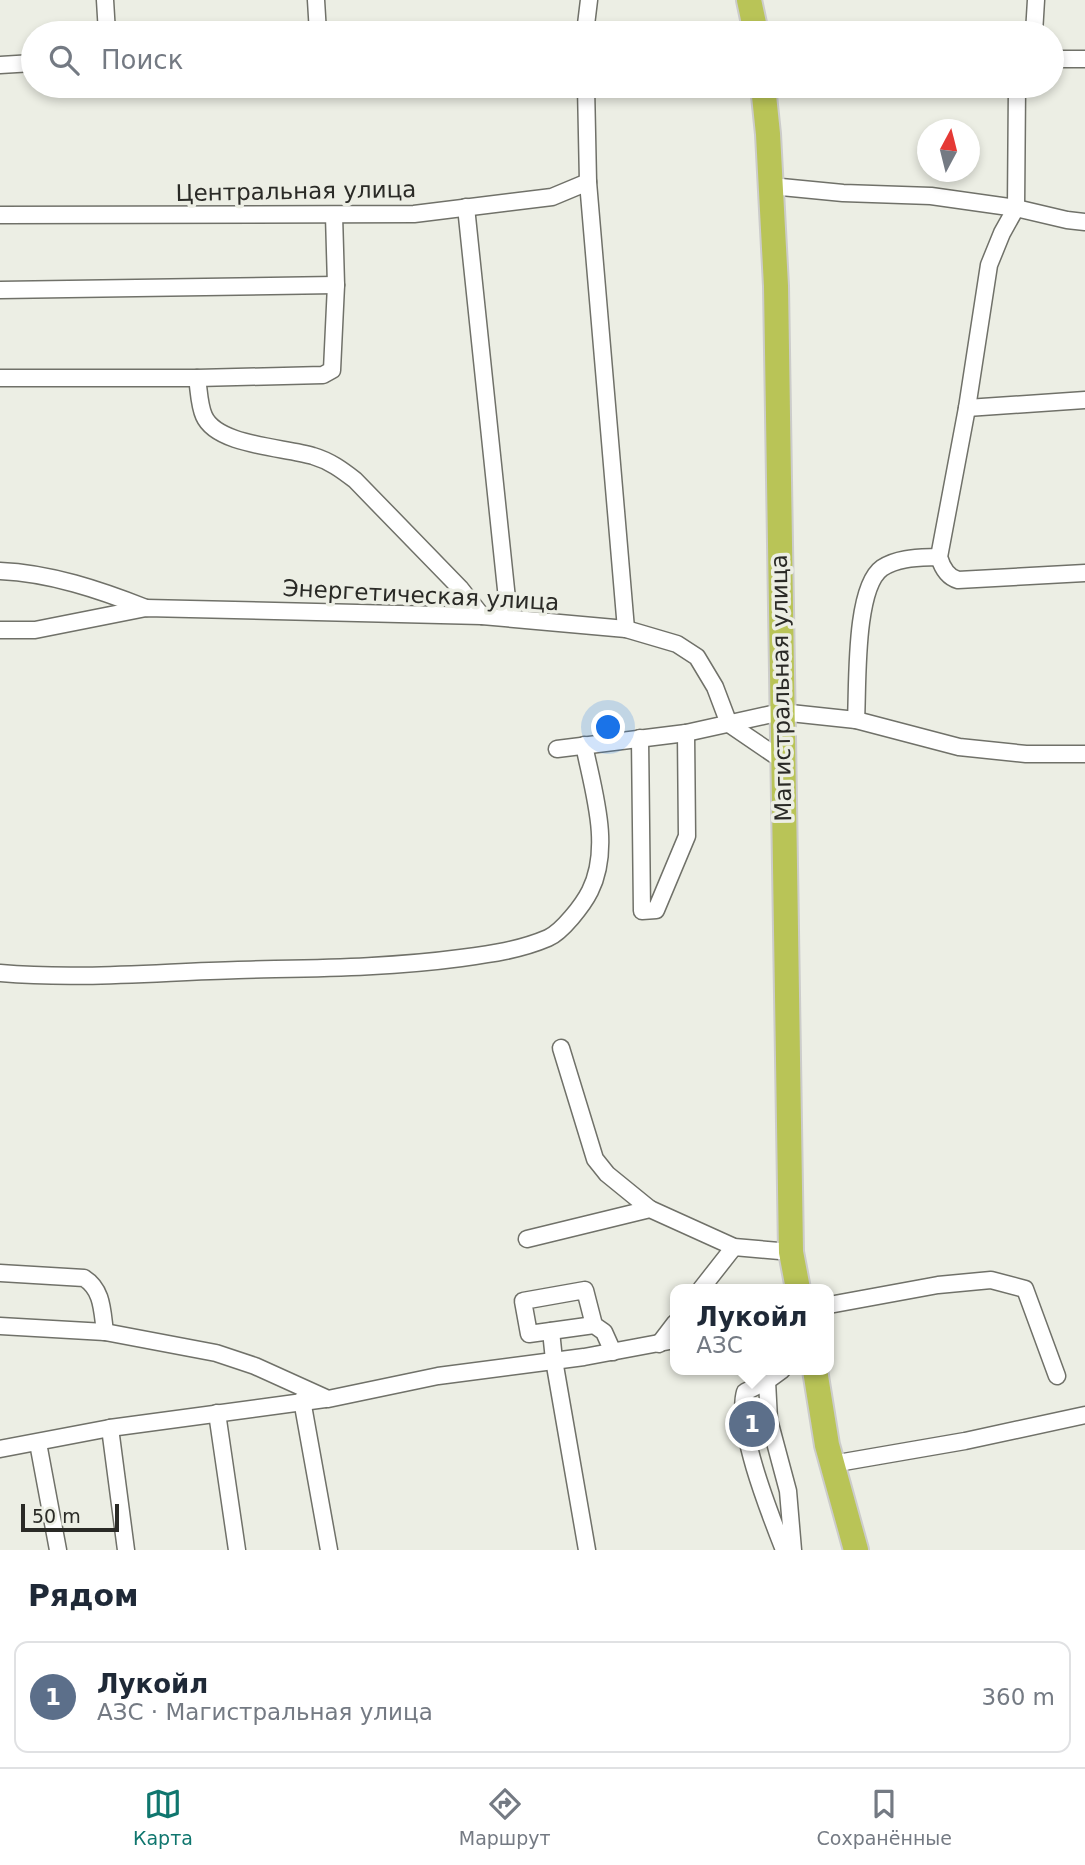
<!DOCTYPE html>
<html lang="ru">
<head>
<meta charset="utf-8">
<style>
  :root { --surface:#fff; --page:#f2f2f3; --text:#1f2937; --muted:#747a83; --line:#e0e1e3; --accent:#0f766e }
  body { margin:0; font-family:"DejaVu Sans",sans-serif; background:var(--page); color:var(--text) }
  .compass { position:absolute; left:917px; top:119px; width:63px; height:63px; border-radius:50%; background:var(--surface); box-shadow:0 4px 10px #0003; rotate:7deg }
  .scale { position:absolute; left:21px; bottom:18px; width:98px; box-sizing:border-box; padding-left:7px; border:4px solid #2a2a26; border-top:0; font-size:19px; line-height:24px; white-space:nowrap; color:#2a2a26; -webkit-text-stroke:5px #eceee4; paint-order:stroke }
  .you { position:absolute; left:609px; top:728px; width:24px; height:24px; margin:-18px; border:5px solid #fff; border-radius:50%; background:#1a73e8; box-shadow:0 0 0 10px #1a73e833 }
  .badge { display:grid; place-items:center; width:46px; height:46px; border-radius:50%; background:var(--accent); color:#fff; font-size:23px; font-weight:700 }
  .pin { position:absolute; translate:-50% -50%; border:4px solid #fff; box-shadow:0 2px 7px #0006 }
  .popup { position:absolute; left:670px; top:1284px; width:164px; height:91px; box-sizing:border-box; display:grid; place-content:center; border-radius:14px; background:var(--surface); filter:drop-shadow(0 2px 5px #0005); font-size:23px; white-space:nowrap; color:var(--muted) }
  .popup b { font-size:26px; color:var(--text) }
  .popup::after { content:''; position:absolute; left:50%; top:100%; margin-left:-14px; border:14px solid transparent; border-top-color:var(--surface) }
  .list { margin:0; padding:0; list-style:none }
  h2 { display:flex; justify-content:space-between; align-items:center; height:91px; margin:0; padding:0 28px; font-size:30px }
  h2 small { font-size:23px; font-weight:400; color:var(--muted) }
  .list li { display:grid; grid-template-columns:46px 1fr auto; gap:21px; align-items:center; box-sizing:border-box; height:112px; margin:0 14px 14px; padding:0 14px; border:2px solid var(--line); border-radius:14px }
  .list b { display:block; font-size:26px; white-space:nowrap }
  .list p { margin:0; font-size:23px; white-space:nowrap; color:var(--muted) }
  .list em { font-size:23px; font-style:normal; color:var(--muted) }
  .icon { flex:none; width:38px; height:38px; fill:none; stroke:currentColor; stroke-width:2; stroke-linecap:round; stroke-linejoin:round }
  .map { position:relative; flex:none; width:1085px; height:1550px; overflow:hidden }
  .search { position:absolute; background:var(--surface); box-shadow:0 4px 10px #0003; left:21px; right:21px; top:21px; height:77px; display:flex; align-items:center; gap:18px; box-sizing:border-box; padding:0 24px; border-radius:38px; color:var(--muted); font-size:26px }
  .sheet { height:217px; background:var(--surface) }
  nav { display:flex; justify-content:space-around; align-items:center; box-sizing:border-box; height:98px; border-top:2px solid var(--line); background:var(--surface); font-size:19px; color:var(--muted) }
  nav a { display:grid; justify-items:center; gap:4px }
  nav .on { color:var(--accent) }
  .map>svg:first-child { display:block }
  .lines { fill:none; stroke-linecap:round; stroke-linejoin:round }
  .minor-casing { stroke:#707169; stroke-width:19 }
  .highway-casing { stroke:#cccccb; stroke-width:28 }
  .minor { stroke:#fff; stroke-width:16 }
  .highway { stroke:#b9c457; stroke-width:24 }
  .labels { text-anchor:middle; stroke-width:7; stroke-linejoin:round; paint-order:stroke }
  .street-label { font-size:23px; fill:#2a2a26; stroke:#eceee4 }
</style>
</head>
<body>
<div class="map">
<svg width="1085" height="1550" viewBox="0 0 1085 1550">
  <rect width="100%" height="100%" fill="#eceee4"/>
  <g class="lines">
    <g class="minor-casing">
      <g id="minor">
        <path d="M105,0L107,33"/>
        <path d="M316,0L318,33"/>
        <path d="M585,33L589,0"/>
        <path d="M1034,33L1036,0"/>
        <path d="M1052,59H1085"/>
        <path d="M0,65L33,63"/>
        <path d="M586,86L588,182L626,629"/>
        <path d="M1017,86L1016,208L1002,233L989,265L967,408L939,557C942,567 947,577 958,580L1085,573"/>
        <path d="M771,186L843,193L931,196L1016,208L1067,220L1085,222"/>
        <path d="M466,207L509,618"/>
        <path d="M0,215L414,214L552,197L588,182"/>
        <path d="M0,290L336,285"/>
        <path d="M0,378H197C199,390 199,405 204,416C217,446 285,447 313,456C330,461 342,470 355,480L460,588L482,616"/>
        <path d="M197,378L323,375L332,370L336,285L334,215"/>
        <path d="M967,408L1085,400"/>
        <path d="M0,571C50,573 100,590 146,608"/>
        <path d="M0,630H35L146,608L482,616L626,629L677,644L697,657L715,687L729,724L782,760"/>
        <path d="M856,720C858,686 854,588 882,568C899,557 919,558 939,557"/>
        <path d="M640,738L642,911L656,910L687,836L686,733"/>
        <path d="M557,749L686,733L781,712L856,720L959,747L1026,754H1085"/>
        <path d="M0,973C79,980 159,972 238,970C313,968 387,968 461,958C491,954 520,950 548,938C562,932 583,905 590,891C612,847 593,790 584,745"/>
        <path d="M561,1048L595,1159L607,1174L650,1209"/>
        <path d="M527,1239L650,1209L734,1247L791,1252"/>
        <path d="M0,1273L84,1278C103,1290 102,1311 105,1332"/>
        <path d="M701,1289L734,1247"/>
        <path d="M829,1305L938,1285L991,1280L1025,1289L1057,1376"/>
        <path d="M594,1325L529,1334L523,1301L585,1290L594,1325L604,1332L613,1352"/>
        <path d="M0,1326L105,1332L216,1353L255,1366L328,1399L438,1376L584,1357L675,1340"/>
        <path d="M551,1331L554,1360L587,1550"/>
        <path d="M659,1344L675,1323"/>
        <path d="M782,1370L767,1381L769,1420L788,1491L793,1550"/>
        <path d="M767,1381L745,1392C735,1427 770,1514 784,1550"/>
        <path d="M302,1400L329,1550"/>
        <path d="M217,1413L237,1550"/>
        <path d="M110,1428L126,1550"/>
        <path d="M38,1443L58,1550"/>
        <path d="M0,1449L110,1428L325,1399"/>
        <path d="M832,1464L965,1441L1085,1415"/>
      </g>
    </g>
    <g class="highway-casing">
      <g id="highway">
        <path d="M749,0L756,33"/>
        <path d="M763,86L768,134L776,286L791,1252L798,1289"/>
        <path d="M815,1370L827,1445L856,1550"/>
      </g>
    </g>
    <use href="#minor" class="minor"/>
    <use href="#highway" class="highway"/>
  </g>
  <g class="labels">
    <g class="street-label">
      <text transform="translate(296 191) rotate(-1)" y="8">Центральная улица</text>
      <text transform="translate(421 595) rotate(3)" y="8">Энергетическая улица</text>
      <text transform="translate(781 688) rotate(-91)" y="8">Магистральная улица</text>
    </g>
  </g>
</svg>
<svg class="compass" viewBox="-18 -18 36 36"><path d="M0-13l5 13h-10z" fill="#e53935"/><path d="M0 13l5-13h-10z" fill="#747a83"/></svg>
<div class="scale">50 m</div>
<div class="you"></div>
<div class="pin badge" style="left:752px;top:1424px;background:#5c6f8a">1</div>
<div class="popup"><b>Лукойл</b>АЗС</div>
<div class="search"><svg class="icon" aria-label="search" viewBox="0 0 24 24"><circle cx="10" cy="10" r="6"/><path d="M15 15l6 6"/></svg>Поиск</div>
</div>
<section class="sheet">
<h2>Рядом<small></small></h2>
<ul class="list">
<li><span class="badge" style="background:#5c6f8a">1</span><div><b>Лукойл</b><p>АЗС · Магистральная улица</p></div><em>360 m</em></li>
</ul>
</section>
<nav>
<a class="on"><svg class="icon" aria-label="map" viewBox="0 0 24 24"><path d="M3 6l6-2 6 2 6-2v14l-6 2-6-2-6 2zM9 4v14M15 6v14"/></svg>Карта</a>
<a><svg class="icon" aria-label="directions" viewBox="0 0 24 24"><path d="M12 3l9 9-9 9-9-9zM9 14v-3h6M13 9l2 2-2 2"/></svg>Маршрут</a>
<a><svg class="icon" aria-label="saved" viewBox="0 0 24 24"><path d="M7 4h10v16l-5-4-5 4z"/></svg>Сохранённые</a>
</nav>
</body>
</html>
